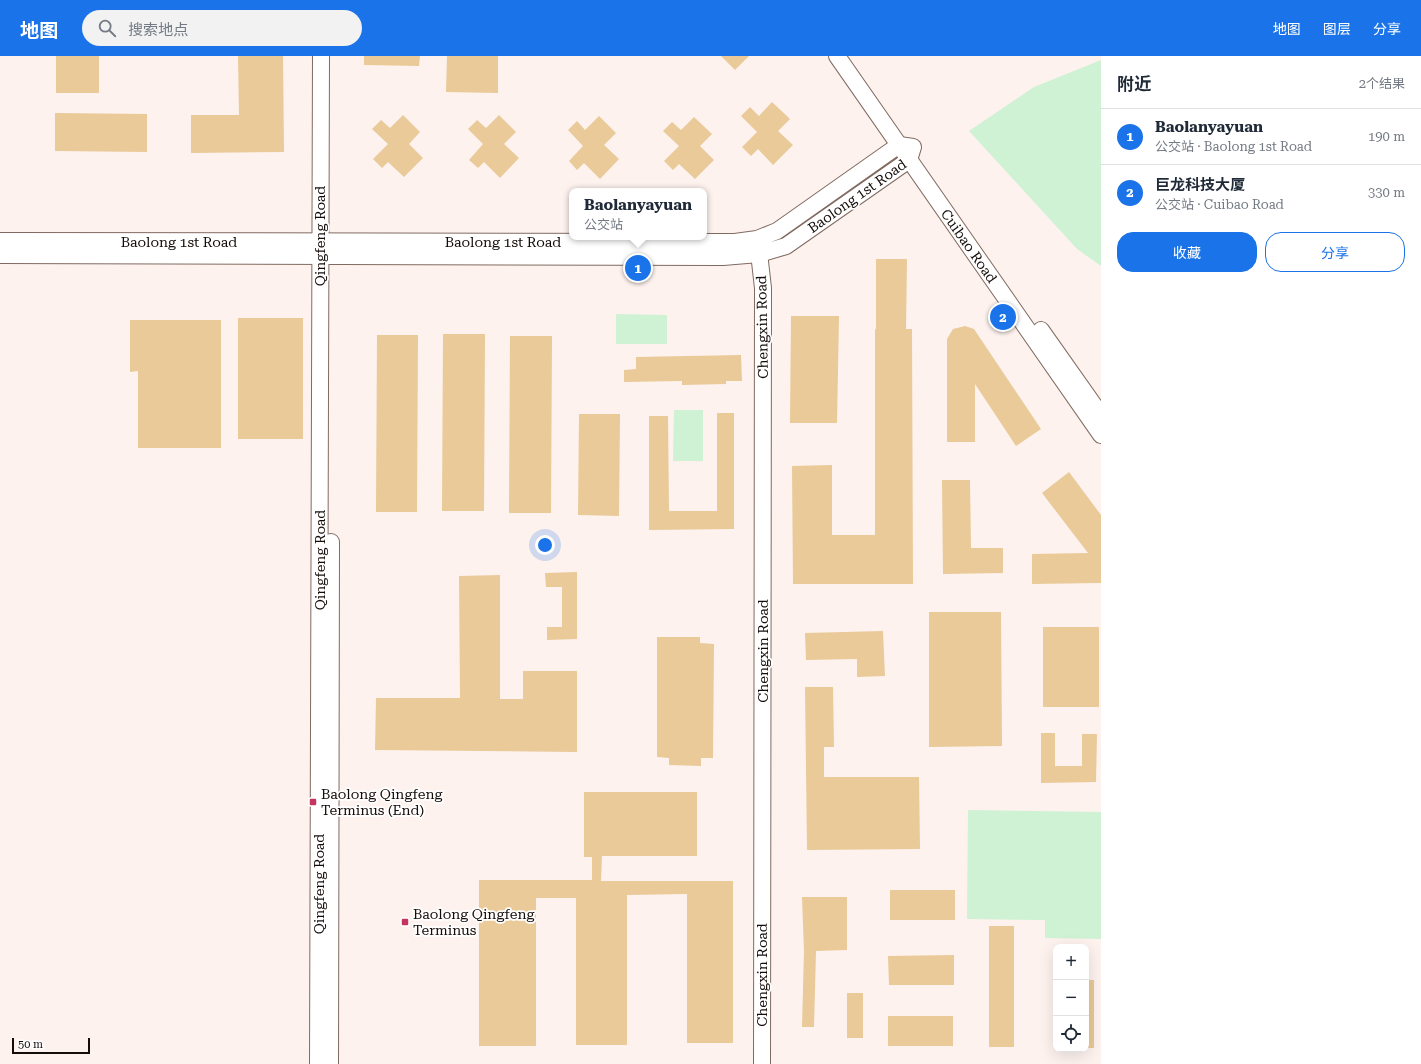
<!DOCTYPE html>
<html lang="zh">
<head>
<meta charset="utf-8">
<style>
  :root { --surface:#fff; --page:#f2f2f3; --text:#1f2937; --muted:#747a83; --line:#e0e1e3; --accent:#1a73e8 }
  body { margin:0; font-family:"Roboto Serif","Noto Sans SC",serif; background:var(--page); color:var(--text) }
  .controls { position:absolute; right:12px; bottom:12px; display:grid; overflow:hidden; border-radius:8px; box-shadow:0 4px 16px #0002 }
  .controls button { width:36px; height:36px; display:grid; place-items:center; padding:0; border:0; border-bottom:1px solid var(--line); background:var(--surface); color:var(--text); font:20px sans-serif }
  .scale { position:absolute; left:12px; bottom:10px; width:78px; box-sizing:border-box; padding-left:4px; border:2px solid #140c09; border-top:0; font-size:11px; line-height:14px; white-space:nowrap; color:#140c09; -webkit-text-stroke:3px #fff; paint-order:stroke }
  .you { position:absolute; left:545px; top:489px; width:14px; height:14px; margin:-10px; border:3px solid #fff; border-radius:50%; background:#1a73e8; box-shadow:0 0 0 6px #1a73e833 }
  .badge { display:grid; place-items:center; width:26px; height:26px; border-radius:50%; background:var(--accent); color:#fff; font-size:13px; font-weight:700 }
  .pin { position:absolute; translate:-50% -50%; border:2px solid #fff; box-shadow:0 1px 4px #0006 }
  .popup { position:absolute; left:569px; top:132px; width:138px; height:52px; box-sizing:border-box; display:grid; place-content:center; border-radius:8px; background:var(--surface); filter:drop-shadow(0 1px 3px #0005); font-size:13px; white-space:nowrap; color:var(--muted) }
  .popup b { font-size:15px; color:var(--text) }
  .popup::after { content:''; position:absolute; left:50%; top:100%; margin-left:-8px; border:8px solid transparent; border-top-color:var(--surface) }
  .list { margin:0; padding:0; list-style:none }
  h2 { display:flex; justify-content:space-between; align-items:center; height:52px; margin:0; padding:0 16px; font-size:17px }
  h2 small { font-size:13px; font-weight:400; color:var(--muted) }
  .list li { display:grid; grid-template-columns:26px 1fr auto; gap:12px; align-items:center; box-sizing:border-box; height:56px; padding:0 16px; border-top:1px solid var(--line) }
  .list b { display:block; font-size:15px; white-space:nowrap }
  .list p { margin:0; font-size:13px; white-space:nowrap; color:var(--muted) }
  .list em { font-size:13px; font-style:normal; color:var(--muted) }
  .actions { display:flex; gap:8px; padding:12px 16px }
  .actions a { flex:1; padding:9px 0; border:1px solid var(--accent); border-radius:16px; text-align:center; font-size:14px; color:var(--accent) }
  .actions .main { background:var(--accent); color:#fff }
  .icon { flex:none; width:22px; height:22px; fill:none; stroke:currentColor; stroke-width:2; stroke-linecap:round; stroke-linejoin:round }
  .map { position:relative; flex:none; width:1101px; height:1008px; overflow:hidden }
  header { display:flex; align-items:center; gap:24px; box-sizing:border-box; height:56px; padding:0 20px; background:var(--accent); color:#fff }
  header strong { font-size:19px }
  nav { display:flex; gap:22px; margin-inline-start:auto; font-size:14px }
  .search { width:280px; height:36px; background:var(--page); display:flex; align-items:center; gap:10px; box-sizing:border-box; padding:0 14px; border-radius:22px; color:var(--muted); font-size:15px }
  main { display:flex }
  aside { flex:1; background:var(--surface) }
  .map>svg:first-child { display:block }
  .green { fill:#cef2d3 }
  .building { fill:#e9ca98 }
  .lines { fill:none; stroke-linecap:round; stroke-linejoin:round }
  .tertiary-casing { stroke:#816b61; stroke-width:18 }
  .tertiary { stroke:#fff; stroke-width:16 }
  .poi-dot { fill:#c43660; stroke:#fff; stroke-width:1.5 }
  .labels { text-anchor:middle; stroke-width:3.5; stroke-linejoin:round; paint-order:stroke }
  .street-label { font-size:14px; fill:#140c09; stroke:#fff }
  .poi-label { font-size:14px; fill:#140c09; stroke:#fff; text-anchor:start }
</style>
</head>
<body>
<header>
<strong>地图</strong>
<div class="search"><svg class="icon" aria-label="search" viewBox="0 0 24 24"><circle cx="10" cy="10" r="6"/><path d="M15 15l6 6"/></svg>搜索地点</div>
<nav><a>地图</a><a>图层</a><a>分享</a></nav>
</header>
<main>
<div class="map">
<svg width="1101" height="1008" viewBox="0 0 1101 1008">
  <rect width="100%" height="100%" fill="#fdf2ee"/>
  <g class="green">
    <path d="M1101,4V210L1077,193L969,75L1034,31Z"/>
    <path d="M616,258L667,259V288H616Z"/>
    <path d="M674,354H703V405H673Z"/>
    <path d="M968,754L1101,756V883L1045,882V864L967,863Z"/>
  </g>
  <g class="building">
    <rect x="56" y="0" width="43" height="37"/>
    <path d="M238,0H283L284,96L191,97V59H239Z"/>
    <path d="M364,0H420L419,10L364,9Z"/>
    <path d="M447,0H498V37L446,36Z"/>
    <path d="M721,0H749L735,14Z"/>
    <path d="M772,46L790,63L778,75L793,89L773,109L758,93L751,100L742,91L757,76L741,60L750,51L759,60Z"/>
    <path d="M55,57L147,58V96L55,95Z"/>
    <path d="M403,59L420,76L409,88L423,102L404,121L388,106L382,112L373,103L388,88L372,73L381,64L390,72Z"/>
    <path d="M499,59L516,76L504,88L519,102L500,122L484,106L478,112L469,104L483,88L468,73L477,64L486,72Z"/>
    <path d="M599,60L616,77L604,89L619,103L600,123L584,107L577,114L569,105L583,90L568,74L577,65L585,74Z"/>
    <path d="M694,61L712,78L700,90L714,104L695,123L679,108L673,114L664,105L679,90L663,75L672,66L681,74Z"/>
    <path d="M876,203H907L906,273H912L913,528H793L792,410L832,409V479H875V273H876Z"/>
    <path d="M791,260H839L837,367H790Z"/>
    <rect x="238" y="262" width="65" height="121"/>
    <path d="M130,264H221V392H138V315L130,316Z"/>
    <path d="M965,270L974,273L1041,373L1016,390L975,328V386H947V283L953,273Z"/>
    <path d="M443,278H485L484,455H442Z"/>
    <path d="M377,279H418L417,456H376Z"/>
    <path d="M510,280H552L551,457H509Z"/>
    <path d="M741,299L742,325H726V328L682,329V325L624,326V314L636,313V301Z"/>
    <path d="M717,357H734V473L649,474V360H668L669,455H717Z"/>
    <path d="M579,358H620L619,460L578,459Z"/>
    <path d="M1069,416L1101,459V527L1032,528V498L1088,497L1042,437Z"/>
    <path d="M942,424H970L971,492H1003V517L943,518Z"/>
    <path d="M577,516V583L547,584V571H562V531H546L545,517Z"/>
    <path d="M500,519V643H523V615H577V696L375,694L376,642H460L459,520Z"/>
    <path d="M929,556H1001L1002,690L929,691Z"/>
    <rect x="1043" y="571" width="56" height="80"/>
    <path d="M883,575L885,620L857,621V603L806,604L805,577Z"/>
    <path d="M657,581H700V587L714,588L713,702H701V710L669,709V702L657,701Z"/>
    <path d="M805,631H833L834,691H824V721H919L920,793L807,794Z"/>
    <path d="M1041,677H1055V710H1082V678H1097L1096,726L1041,727Z"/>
    <path d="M584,736H697V800H602L601,825H733V987H687V838L627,839V989H576V842H536V990H479V824H592V801H584Z"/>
    <rect x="890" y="834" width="65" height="30"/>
    <path d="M802,841H847V894L816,895L814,971H802L804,895Z"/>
    <rect x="989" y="870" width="25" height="121"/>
    <path d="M954,899V929H889L888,900Z"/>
    <rect x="1086" y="924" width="8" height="68"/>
    <rect x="847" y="937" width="16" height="45"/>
    <rect x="888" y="960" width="65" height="30"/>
  </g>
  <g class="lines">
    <g class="tertiary-casing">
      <g id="tertiary">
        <path d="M837,0L1101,379"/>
        <path d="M0,185L735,186L757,183L777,175L899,89L913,91L909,104L786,190L759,198L723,201L0,199"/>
        <path d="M758,188L763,232L762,1008"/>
        <path d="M1041,274L1101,359"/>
        <path d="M318,1008L321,0"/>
        <path d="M330,1008L331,486"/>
      </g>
    </g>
    <use href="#tertiary" class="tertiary"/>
  </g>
  <g class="poi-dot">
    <rect x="309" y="742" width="8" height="8" rx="2"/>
    <rect x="401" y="862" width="8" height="8" rx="2"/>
  </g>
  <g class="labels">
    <g class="street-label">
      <text transform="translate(857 140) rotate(-35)" y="5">Baolong 1st Road</text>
      <text transform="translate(320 180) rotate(-90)" y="5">Qingfeng Road</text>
      <text x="179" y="191">Baolong 1st Road</text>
      <text x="503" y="191">Baolong 1st Road</text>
      <text transform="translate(969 190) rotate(55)" y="5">Cuibao Road</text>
      <text transform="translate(762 271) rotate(-91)" y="5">Chengxin Road</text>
      <text transform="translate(320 504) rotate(-90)" y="5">Qingfeng Road</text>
      <text transform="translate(763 595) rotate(-90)" y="5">Chengxin Road</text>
      <text transform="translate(319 828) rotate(-90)" y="5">Qingfeng Road</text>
      <text transform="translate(762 919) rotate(-90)" y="5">Chengxin Road</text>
    </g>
    <g class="poi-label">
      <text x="321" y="743">Baolong Qingfeng<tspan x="321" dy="16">Terminus (End)</tspan></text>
      <text x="413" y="863">Baolong Qingfeng<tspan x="413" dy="16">Terminus</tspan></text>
    </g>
  </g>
</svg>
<div class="controls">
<button>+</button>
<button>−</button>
<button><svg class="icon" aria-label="locate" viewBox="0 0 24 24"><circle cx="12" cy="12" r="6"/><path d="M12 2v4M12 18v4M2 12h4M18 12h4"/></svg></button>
</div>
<div class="scale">50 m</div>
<div class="you"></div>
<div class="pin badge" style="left:638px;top:212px">1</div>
<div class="popup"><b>Baolanyayuan</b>公交站</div>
<div class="pin badge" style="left:1003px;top:261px">2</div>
</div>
<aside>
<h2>附近<small>2个结果</small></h2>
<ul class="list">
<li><span class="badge">1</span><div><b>Baolanyayuan</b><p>公交站 · Baolong 1st Road</p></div><em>190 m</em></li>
<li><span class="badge">2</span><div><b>巨龙科技大厦</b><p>公交站 · Cuibao Road</p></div><em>330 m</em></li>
</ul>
<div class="actions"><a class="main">收藏</a><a>分享</a></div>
</aside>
</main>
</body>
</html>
